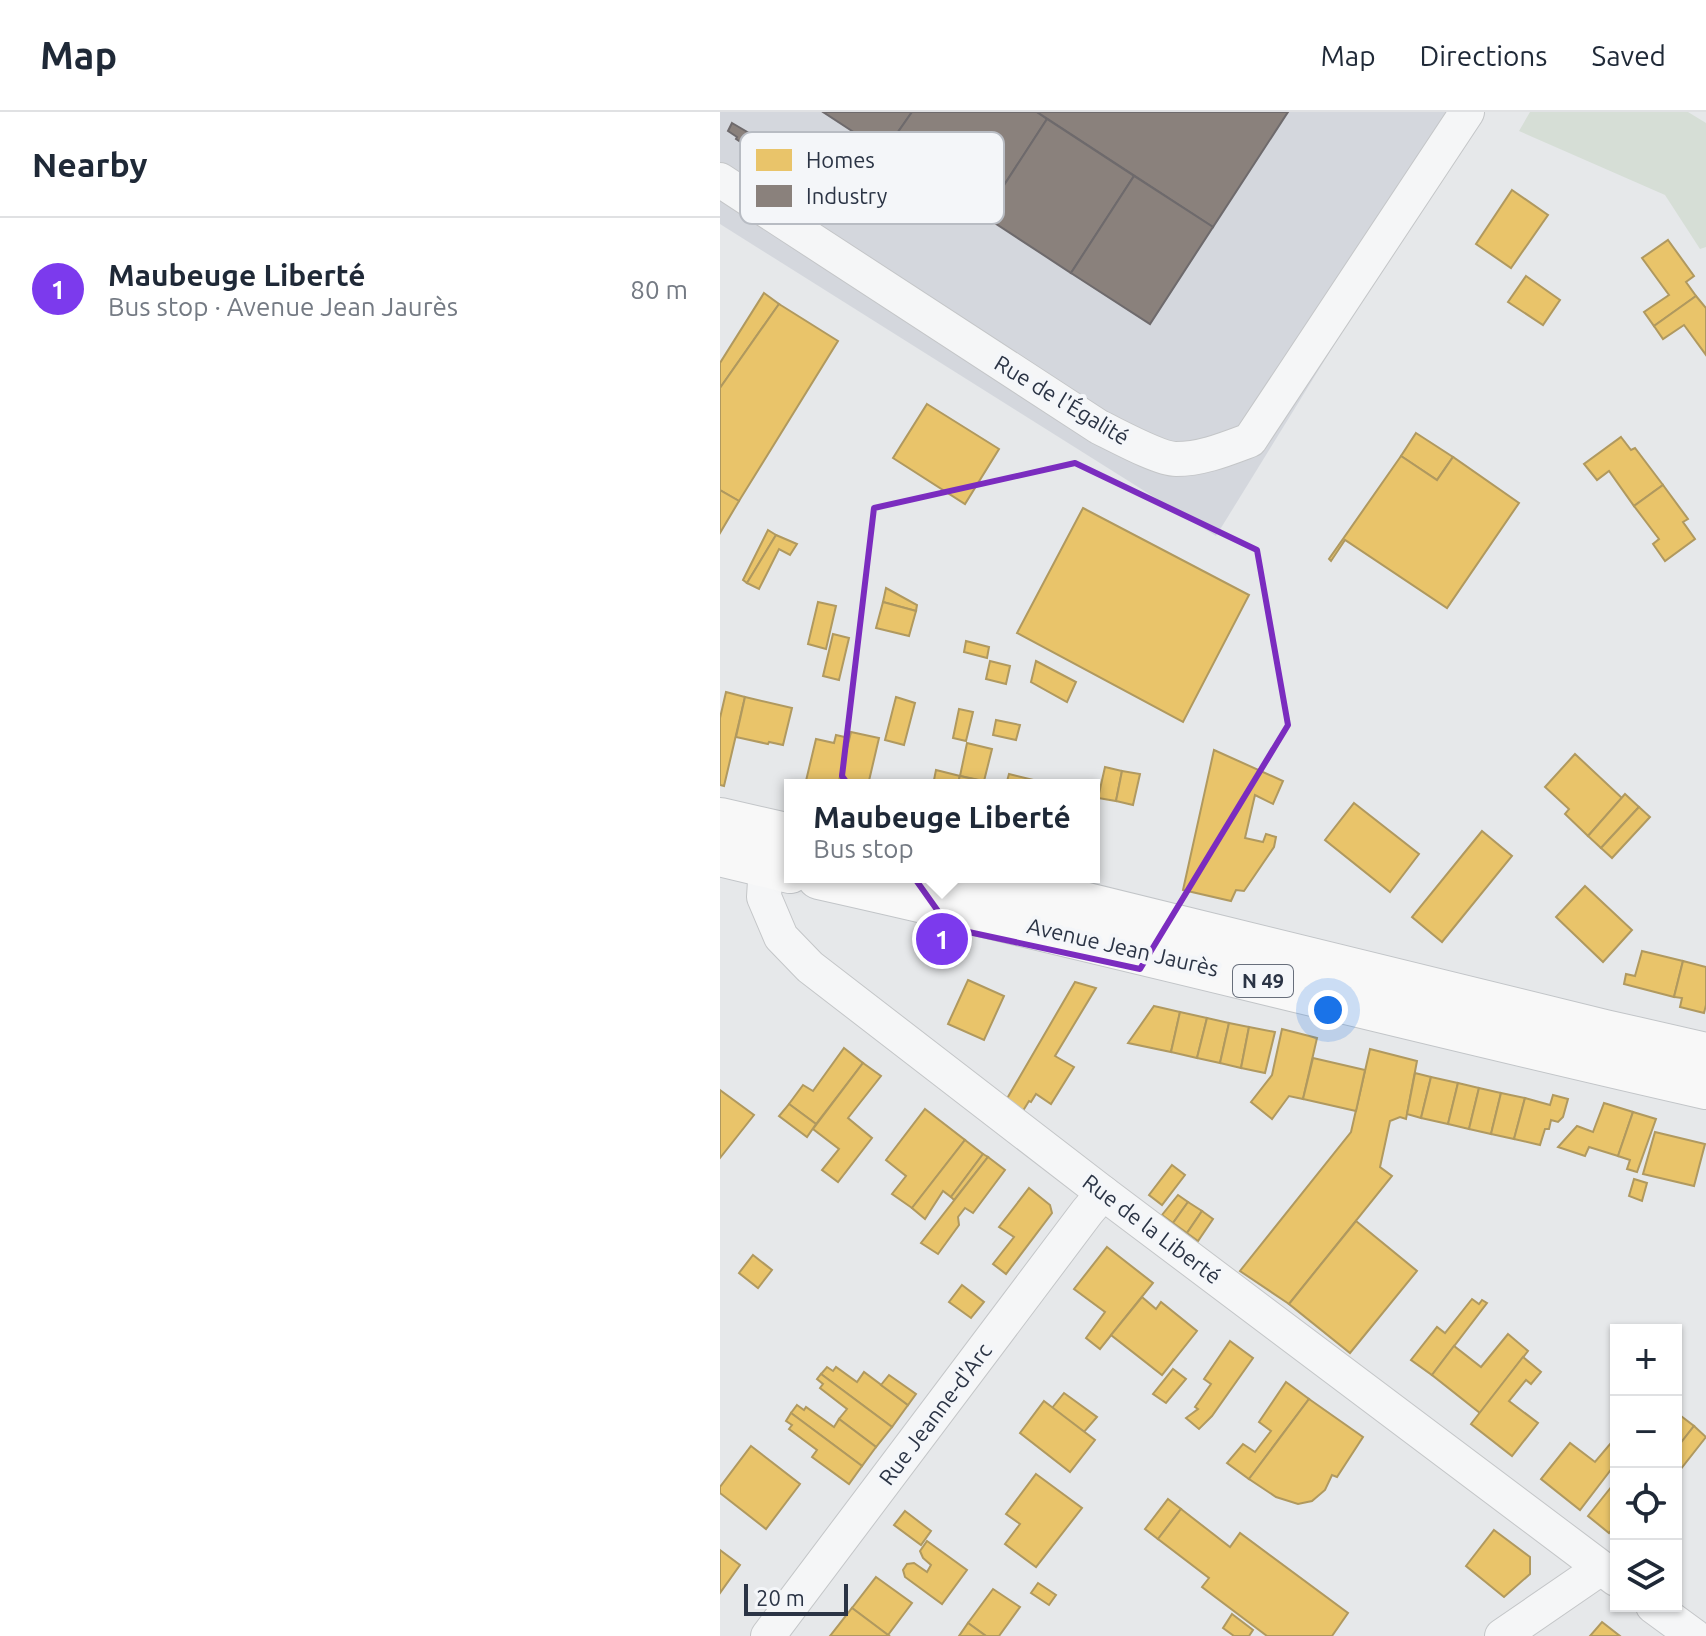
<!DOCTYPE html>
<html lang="en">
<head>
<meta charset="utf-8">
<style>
  :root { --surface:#fff; --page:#f2f2f3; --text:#1f2937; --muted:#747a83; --line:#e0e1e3; --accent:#7c3aed }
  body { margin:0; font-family:Ubuntu,sans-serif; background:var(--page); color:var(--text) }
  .controls { position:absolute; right:24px; bottom:24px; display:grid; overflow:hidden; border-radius:0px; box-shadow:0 2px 6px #0004 }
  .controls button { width:72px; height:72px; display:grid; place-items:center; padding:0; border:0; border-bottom:2px solid var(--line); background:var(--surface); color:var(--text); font:40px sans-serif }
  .scale { position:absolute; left:24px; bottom:20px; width:104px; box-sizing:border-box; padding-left:8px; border:4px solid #2b3445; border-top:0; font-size:22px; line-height:28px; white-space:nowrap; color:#2b3445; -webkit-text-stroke:6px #f4f6f9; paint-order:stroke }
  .you { position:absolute; left:608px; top:898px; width:28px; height:28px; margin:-20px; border:6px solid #fff; border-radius:50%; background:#1a73e8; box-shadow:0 0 0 12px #1a73e833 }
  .badge { display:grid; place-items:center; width:52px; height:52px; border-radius:50%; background:var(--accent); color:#fff; font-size:26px; font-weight:700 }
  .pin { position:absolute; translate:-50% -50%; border:4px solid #fff; box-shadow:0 2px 8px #0006 }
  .popup { position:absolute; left:64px; top:667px; width:316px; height:104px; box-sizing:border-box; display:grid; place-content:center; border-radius:0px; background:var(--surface); filter:drop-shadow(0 2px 6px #0005); font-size:26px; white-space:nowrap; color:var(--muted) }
  .popup b { font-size:30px; color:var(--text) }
  .popup::after { content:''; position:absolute; left:50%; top:100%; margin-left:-16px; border:16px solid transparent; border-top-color:var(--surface) }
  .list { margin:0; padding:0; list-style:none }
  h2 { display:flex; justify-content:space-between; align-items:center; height:104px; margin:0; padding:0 32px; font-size:34px }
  h2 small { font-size:26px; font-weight:400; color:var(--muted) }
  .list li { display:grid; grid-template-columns:52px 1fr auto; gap:24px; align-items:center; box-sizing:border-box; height:144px; padding:0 32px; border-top:2px solid var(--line) }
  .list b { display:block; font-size:30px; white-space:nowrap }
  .list p { margin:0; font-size:26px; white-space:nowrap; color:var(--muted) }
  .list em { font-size:26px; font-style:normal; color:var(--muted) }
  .icon { flex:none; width:44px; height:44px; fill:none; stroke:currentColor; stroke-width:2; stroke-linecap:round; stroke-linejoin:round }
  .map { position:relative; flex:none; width:986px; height:1524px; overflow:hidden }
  header { display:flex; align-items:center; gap:48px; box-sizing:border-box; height:112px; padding:0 40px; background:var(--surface); border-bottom:2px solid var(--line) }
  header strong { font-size:38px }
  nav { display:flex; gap:44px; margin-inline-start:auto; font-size:28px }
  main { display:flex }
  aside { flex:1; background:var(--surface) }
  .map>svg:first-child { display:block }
  .built { fill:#d4d7dd }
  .green { fill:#d6ded6 }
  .homes { fill:#e9c46a; stroke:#b0995f; stroke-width:2 }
  .industry { fill:#8a817c; stroke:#6e6a6c; stroke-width:2 }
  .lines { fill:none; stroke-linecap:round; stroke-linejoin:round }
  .street-casing { stroke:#c4c6c8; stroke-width:36 }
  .primary-casing { stroke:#c2c5c8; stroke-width:46 }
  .street { stroke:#f5f6f7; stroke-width:34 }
  .primary { stroke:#f8f8f8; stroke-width:44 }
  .marked { fill:none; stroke:#7b2cbf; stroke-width:6; stroke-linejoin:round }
  .labels { text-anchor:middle; stroke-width:8; stroke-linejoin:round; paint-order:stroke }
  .shield { fill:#f4f6f9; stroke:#676e7b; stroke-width:2 }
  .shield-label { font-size:20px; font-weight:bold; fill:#2b3445 }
  .street-label { font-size:22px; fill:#2b3445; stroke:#f4f6f9 }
  .key { fill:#f4f6f9; stroke:#b8bcc3; stroke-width:2 }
  .key-label { font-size:22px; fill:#2b3445 }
</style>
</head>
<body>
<header>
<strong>Map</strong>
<nav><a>Map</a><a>Directions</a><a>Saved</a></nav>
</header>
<main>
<aside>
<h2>Nearby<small></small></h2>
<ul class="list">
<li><span class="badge">1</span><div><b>Maubeuge Liberté</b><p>Bus stop · Avenue Jean Jaurès</p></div><em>80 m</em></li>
</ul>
</aside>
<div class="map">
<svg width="986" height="1524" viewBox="0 0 986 1524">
  <rect width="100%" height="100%" fill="#e6e8ea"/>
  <path class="built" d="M0,0H758L496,424L0,112Z"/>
  <path class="green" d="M810,0H968L986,11V135L980,137L945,83L799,19Z"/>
  <g class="homes">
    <path d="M792,78L828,103L791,156L756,132Z"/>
    <path d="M948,128L974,164L966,170L976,184L934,214L924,200L949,183L922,146Z"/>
    <path d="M806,164L840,188L823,213L788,190Z"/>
    <path d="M44,181L59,192L0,276V251Z"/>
    <path d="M976,184L986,196V243L964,213L943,227L934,214Z"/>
    <path d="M59,192L118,229L19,389L0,378V276Z"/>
    <path d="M207,292L279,337L245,392L173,346Z"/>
    <path d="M696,321L733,345L717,368L681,344Z"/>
    <path d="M901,325L911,338L915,336L943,373L914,394L889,359L877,368L864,352Z"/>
    <path d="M681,344L717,368L733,345L799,391L727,496L625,428L611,449L609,447Z"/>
    <path d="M943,373L968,407L963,410L975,427L945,449L933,432L939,427L914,394Z"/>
    <path d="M0,378L19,389L0,421Z"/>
    <path d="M363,396L529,483L463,610L297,521Z"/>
    <path d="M48,418L56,423L27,471L23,468Z"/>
    <path d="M56,423L77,432L70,443L59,437L39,477L27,471Z"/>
    <path d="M166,476L197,493L196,499L163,490Z"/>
    <path d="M98,490L116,494L106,537L88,532Z"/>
    <path d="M163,490L196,499L189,524L156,516Z"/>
    <path d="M113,522L129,526L119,568L103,564Z"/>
    <path d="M246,529L269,535L267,546L244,540Z"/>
    <path d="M270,549L290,554L286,572L266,567Z"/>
    <path d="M316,549L356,570L347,590L311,570Z"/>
    <path d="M6,580L25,585L4,674L0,673V606Z"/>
    <path d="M25,585L72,596L63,633L49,630L48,632L16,625Z"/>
    <path d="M176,585L195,591L184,633L165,628Z"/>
    <path d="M239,597L253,600L246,629L233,626Z"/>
    <path d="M276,608L300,613L296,628L273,623Z"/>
    <path d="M131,620L159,626L148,673H118Z"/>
    <path d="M116,623L129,626L118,673H85L96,627L114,631Z"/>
    <path d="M247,631L272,637L264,669L240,664Z"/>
    <path d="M494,638L563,669L553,692L535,683L525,726L543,730L546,722L556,725L554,735L524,779L516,778L511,789L463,778Z"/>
    <path d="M855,642L902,686L868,724L845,702L849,697L825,675Z"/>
    <path d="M385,655L402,659L396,689L378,686Z"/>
    <path d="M216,658L240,664L237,673H213Z"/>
    <path d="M402,659L420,662L413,693L396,689Z"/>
    <path d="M289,662L334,673H286Z"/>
    <path d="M240,664L279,673H237Z"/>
    <path d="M905,682L919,695L881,736L868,724Z"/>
    <path d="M634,691L699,742L670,780L605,728Z"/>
    <path d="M919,695L930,705L892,746L881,736Z"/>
    <path d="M762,719L792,744L722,830L692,805Z"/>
    <path d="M865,774L912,818L883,850L836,805Z"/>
    <path d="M922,839L963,849L954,885L904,872L906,862L915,864Z"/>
    <path d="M963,849L986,855V893L984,901L960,895L962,886L954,885Z"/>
    <path d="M248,868L284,884L264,928L228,912Z"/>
    <path d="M355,870L376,876L335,944L354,955L331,992L316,982L311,990L309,989L301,1002L285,990Z"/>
    <path d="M434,894L460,900L451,940L408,931Z"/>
    <path d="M460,900L487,906L477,946L451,940Z"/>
    <path d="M487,906L509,911L500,951L477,946Z"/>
    <path d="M509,911L529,915L521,956L500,951Z"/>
    <path d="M529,915L555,920L545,961L521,956Z"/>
    <path d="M562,917L597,926L583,987L569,984L552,1007L531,990L552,963Z"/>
    <path d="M124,936L143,951L96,1012L69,992L83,973L93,979Z"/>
    <path d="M650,937L697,949L686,1007L680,1005L670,1009L660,1055L672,1064L569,1192L520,1159L631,1020Z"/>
    <path d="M593,946L645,958L636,999L583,987Z"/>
    <path d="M143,951L161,964L128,1006L152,1026L118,1070L102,1058L119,1037L93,1017Z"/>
    <path d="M695,961L711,965L701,1006L687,1002Z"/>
    <path d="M711,965L738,971L728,1012L701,1006Z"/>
    <path d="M738,971L759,976L749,1017L728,1012Z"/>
    <path d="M759,976L781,981L771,1022L749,1017Z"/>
    <path d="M0,978L34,1003L0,1046Z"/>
    <path d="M781,981L805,986L794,1027L771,1022Z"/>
    <path d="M833,983L848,987L843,1005L838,1010L831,1008L829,1017H825L820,1033L794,1027L805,986L830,993Z"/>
    <path d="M884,991L913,1000L898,1044L869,1035L865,1044L838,1035L857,1014L873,1020Z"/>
    <path d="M69,992L96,1012L87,1025L59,1004Z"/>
    <path d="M205,997L245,1028L192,1096L172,1082L186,1064L166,1048Z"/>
    <path d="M913,1000L936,1007L917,1060L907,1057L910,1048L898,1044Z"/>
    <path d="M935,1020L985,1032L974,1074L923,1062Z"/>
    <path d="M245,1028L263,1042L231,1085L223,1079L205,1107L192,1096Z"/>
    <path d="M263,1042L268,1045L234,1088L231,1085Z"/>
    <path d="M268,1045L285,1058L253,1101L245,1096L238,1105L239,1113L218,1142L201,1131Z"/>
    <path d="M452,1053L465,1063L442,1093L429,1083Z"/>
    <path d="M914,1067L927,1071L922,1089L909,1084Z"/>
    <path d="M309,1076L330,1093L332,1101L286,1162L273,1152L294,1125L279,1115Z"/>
    <path d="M458,1083L468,1090L453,1111L442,1103Z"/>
    <path d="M468,1090L482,1099L467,1121L453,1111Z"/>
    <path d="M482,1099L493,1107L478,1129L467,1121Z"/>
    <path d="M636,1109L697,1159L630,1241L569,1192Z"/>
    <path d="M387,1135L433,1171L380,1237L366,1226L385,1200L354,1177Z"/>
    <path d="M33,1143L52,1158L38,1176L19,1161Z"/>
    <path d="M242,1173L264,1190L251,1206L229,1190Z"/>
    <path d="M422,1185L436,1197L441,1190L477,1219L442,1263L391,1223Z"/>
    <path d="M752,1187L759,1192L762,1188L767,1191L712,1263L691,1248L717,1215L725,1221Z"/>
    <path d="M788,1222L808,1239L760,1301L712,1263L734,1234L761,1255Z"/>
    <path d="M510,1229L533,1246L492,1304L479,1317L466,1306L478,1297L475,1295L491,1272L484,1267Z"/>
    <path d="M803,1245L821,1260L811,1272L806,1268L789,1289L818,1311L792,1344L751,1312Z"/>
    <path d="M107,1255L113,1259L116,1255L137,1270L144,1260L188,1293L172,1315L101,1262Z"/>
    <path d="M453,1257L466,1267L446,1291L433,1282Z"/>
    <path d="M101,1262L172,1315L156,1335L119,1307L127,1297L100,1276L103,1272L97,1267Z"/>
    <path d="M169,1263L196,1282L188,1293L161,1273Z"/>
    <path d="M566,1270L589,1287L529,1367L507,1351L523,1332L535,1340L551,1319L539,1310Z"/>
    <path d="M344,1281L377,1305L364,1320L332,1296Z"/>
    <path d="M589,1287L643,1325L617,1365L612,1363L605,1378L592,1389L578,1392L556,1385L529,1367Z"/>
    <path d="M324,1289L375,1328L350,1360L300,1321Z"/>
    <path d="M77,1293L84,1298L86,1295L114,1315L119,1307L156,1335L142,1354L71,1301Z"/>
    <path d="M71,1301L142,1354L129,1372L92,1345L97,1338L69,1317L72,1313L66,1309Z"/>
    <path d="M961,1304L974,1314L956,1337V1311Z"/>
    <path d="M974,1314L986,1325L956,1363V1337Z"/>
    <path d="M896,1325V1351L860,1398L821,1367L850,1331L875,1350Z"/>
    <path d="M31,1334L80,1372L46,1417L0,1381V1375Z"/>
    <path d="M316,1362L362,1396L316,1455L285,1432L300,1412L286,1402Z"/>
    <path d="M896,1369V1413L889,1421L868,1404Z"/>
    <path d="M448,1387L461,1397L438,1427L425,1417Z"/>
    <path d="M461,1397L510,1435L520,1421L628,1501L612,1524H547L482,1475L489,1466L438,1427Z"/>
    <path d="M185,1399L211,1419L201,1433L174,1413Z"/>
    <path d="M774,1418L810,1445V1462L784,1485L746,1454Z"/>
    <path d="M207,1429L247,1458L222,1492L185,1465L183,1458L187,1452L194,1451L207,1460L211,1453L203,1446L200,1439Z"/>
    <path d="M0,1438L20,1453L0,1481Z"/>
    <path d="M156,1465L192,1491L168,1523L132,1496Z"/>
    <path d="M318,1471L336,1483L329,1493L311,1481Z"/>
    <path d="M273,1477L300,1495L279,1524H266L248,1511Z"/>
    <path d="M132,1496L168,1523L170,1524H110Z"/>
    <path d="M512,1502L533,1518L529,1524H514L503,1516Z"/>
    <path d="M882,1510L900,1524H870Z"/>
    <path d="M248,1511L266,1524H239Z"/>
  </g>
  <g class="industry">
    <path d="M103,0H192L164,40Z"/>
    <path d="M192,0H317L327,7L264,104L164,40Z"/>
    <path d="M317,0H568L493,115Z"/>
    <path d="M327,7L414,64L351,161L264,104Z"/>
    <path d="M12,11L29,21L22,31L16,27L17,25L8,19Z"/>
    <path d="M414,64L493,115L430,212L351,161Z"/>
  </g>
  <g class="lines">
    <g class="street-casing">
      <g id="street">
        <path d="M0,68L379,315C396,323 439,347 456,347C482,347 506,337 530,328L747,0"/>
        <path d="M53,729L46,753L44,785L61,825L90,855L383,1081L896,1467"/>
        <path d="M933,1494L974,1524"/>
        <path d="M48,1524L367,1100L383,1081"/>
        <path d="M782,1524L881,1456"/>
      </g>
    </g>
    <g class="primary-casing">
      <g id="primary">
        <path d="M0,708L70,724"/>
        <path d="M0,742L70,759"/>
        <path d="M99,765C395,831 689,908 986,975"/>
        <path d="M253,765L885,920L986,943"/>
      </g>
    </g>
    <use href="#street" class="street"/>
    <use href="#primary" class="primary"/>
  </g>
  <path class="marked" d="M355,351L537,438L568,613L420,857L230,816L122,664L154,396Z"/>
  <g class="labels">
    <rect class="shield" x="513" y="853" width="60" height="32" rx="6"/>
    <g class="shield-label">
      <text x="543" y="876">N 49</text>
    </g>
    <g class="street-label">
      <text transform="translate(342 288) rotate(31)" y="8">Rue de l'Égalité</text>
      <text transform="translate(403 835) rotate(13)" y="8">Avenue Jean Jaurès</text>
      <text transform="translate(432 1117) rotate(37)" y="8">Rue de la Liberté</text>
      <text transform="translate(215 1302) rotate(-53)" y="8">Rue Jeanne-d'Arc</text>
    </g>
  </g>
  <rect x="20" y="20" width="264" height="92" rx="12" class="key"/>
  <rect x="36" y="37" width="36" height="22" fill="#e9c46a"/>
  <rect x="36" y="73" width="36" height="22" fill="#8a817c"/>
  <g class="key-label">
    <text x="86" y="56">Homes</text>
    <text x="86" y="92">Industry</text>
  </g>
</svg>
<div class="controls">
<button>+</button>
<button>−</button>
<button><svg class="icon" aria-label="locate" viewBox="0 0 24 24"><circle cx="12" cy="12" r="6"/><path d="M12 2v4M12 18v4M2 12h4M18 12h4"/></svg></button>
<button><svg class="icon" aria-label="layers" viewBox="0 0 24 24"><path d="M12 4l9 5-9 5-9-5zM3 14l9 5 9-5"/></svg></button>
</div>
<div class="scale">20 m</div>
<div class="you"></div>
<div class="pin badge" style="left:222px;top:827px">1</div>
<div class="popup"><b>Maubeuge Liberté</b>Bus stop</div>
</div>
</main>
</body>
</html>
